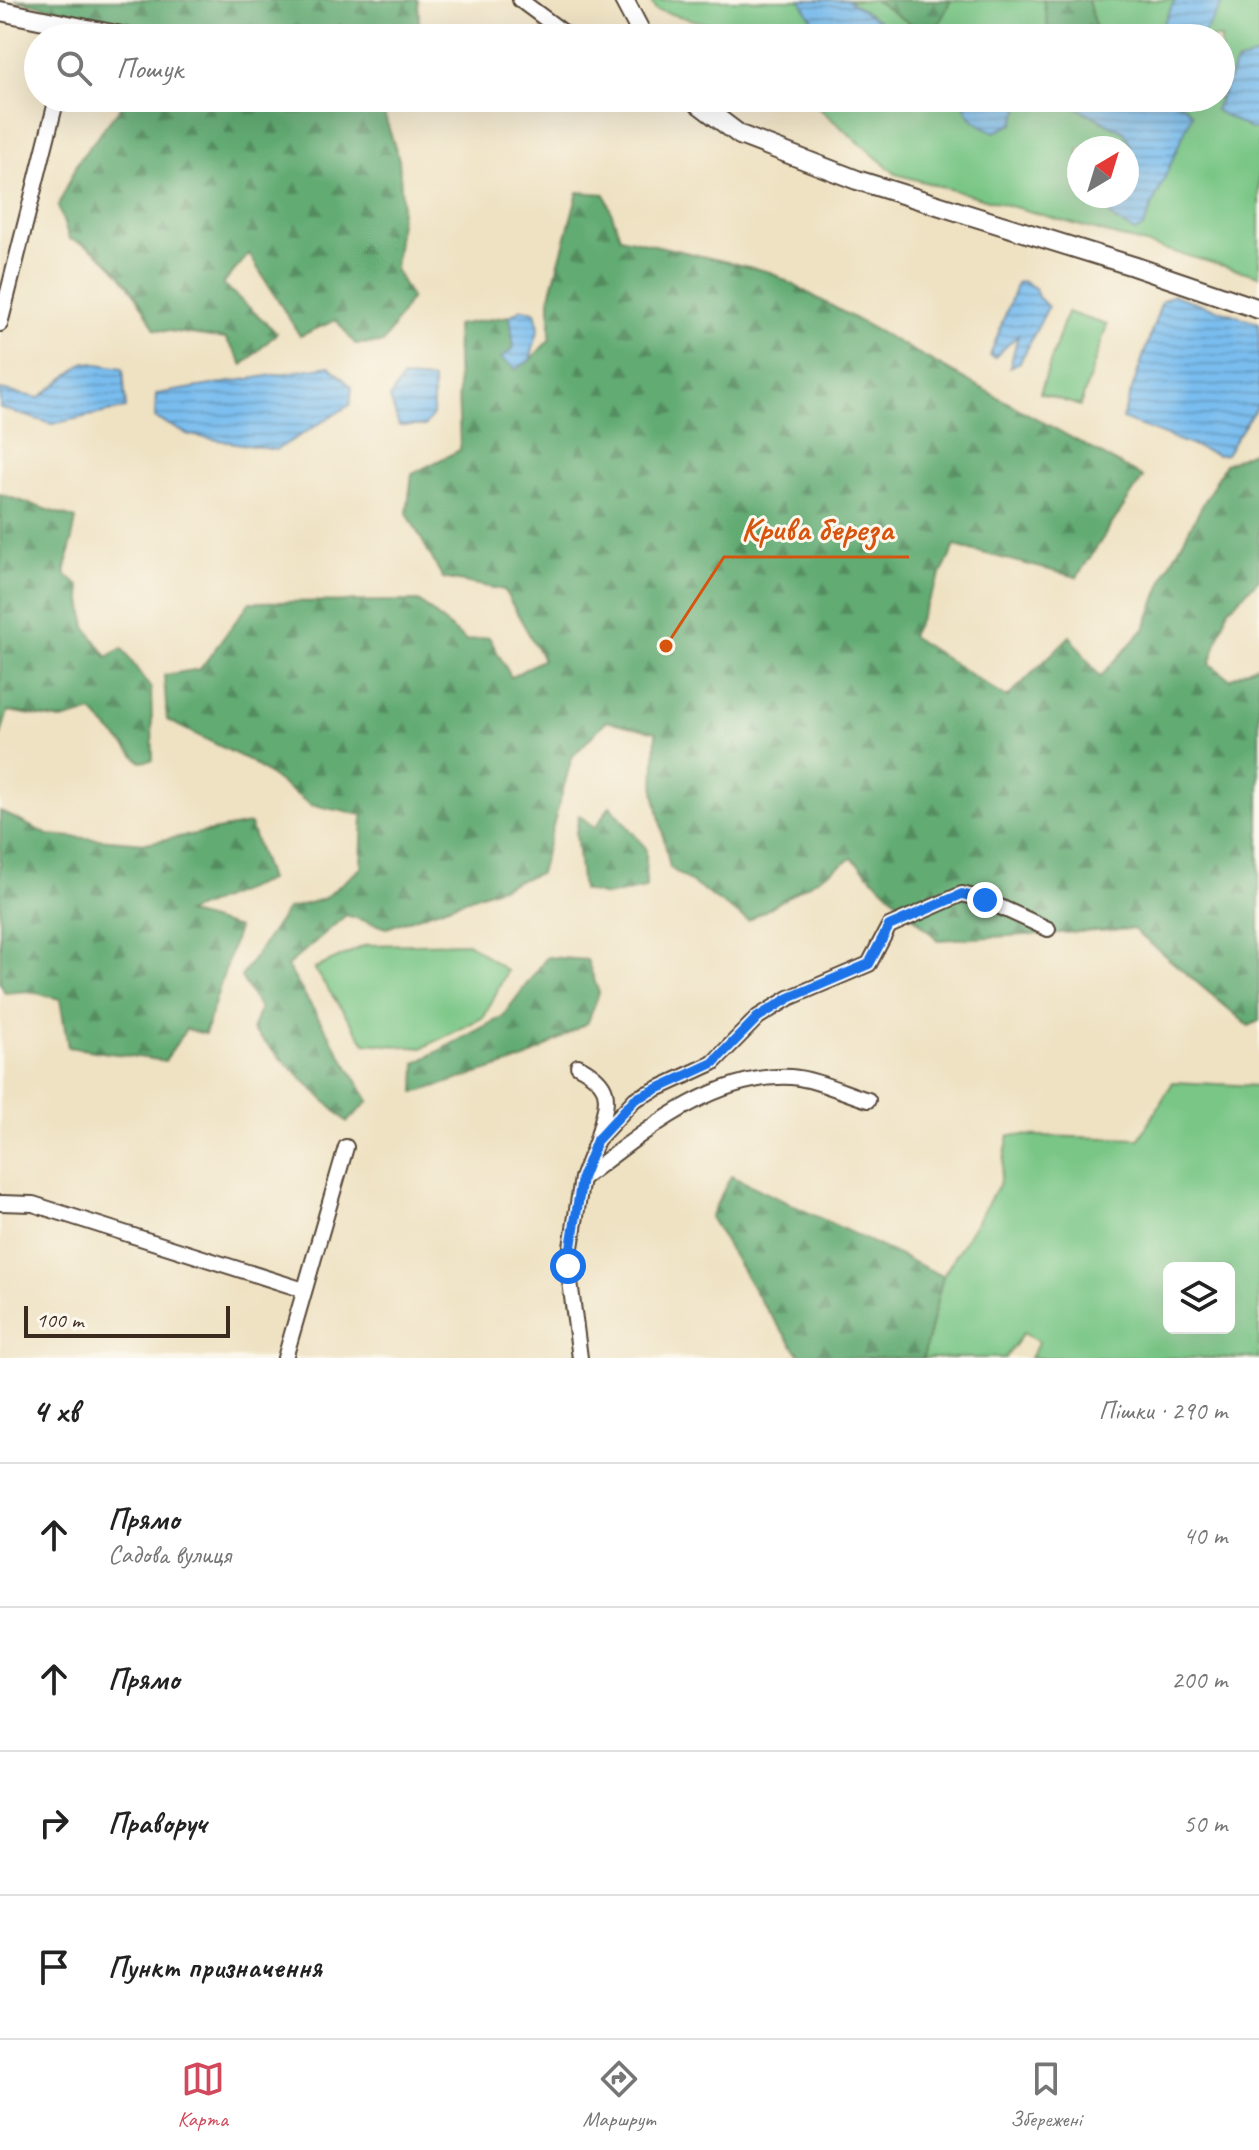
<!DOCTYPE html>
<html lang="uk">
<head>
<meta charset="utf-8">
<style>
  :root { --surface:#fff; --page:#f2f2f2; --text:#222; --muted:#767676; --line:#e0e0e0; --accent:#d1495b }
  body { margin:0; font-family:Caveat,sans-serif; background:var(--page); color:var(--text) }
  .controls { position:absolute; right:24px; bottom:24px; display:grid; overflow:hidden; border-radius:12px; box-shadow:0 8px 32px #0002 }
  .controls button { width:72px; height:72px; display:grid; place-items:center; padding:0; border:0; border-bottom:2px solid var(--line); background:var(--surface); color:var(--text); font:40px sans-serif }
  .compass { position:absolute; left:1067px; top:136px; width:72px; height:72px; border-radius:50%; background:var(--surface); box-shadow:0 8px 32px #0002; rotate:38deg }
  .scale { position:absolute; left:24px; bottom:20px; width:206px; box-sizing:border-box; padding-left:8px; border:4px solid #3b2a1e; border-top:0; font-size:22px; line-height:28px; white-space:nowrap; color:#3b2a1e; -webkit-text-stroke:6px #fbf7ec; paint-order:stroke }
  .stop { position:absolute; width:24px; height:24px; margin:-18px; border:6px solid #1a73e8; border-radius:50%; background:#fff }
  .stop.end { background:#1a73e8; border-color:#fff; box-shadow:0 2px 8px #0008 }
  .list { margin:0; padding:0; list-style:none }
  h2 { display:flex; justify-content:space-between; align-items:center; height:104px; margin:0; padding:0 32px; font-size:34px }
  h2 small { font-size:26px; font-weight:400; color:var(--muted) }
  .list li { display:grid; grid-template-columns:52px 1fr auto; gap:24px; align-items:center; box-sizing:border-box; height:144px; padding:0 32px; border-top:2px solid var(--line) }
  .list b { display:block; font-size:30px; white-space:nowrap }
  .list p { margin:0; font-size:26px; white-space:nowrap; color:var(--muted) }
  .list em { font-size:26px; font-style:normal; color:var(--muted) }
  .icon { flex:none; width:44px; height:44px; fill:none; stroke:currentColor; stroke-width:2; stroke-linecap:round; stroke-linejoin:round }
  .map { position:relative; flex:none; width:1259px; height:1358px; overflow:hidden }
  .search { position:absolute; background:var(--surface); box-shadow:0 8px 32px #0002; left:24px; right:24px; top:24px; height:88px; display:flex; align-items:center; gap:20px; box-sizing:border-box; padding:0 28px; border-radius:44px; color:var(--muted); font-size:30px }
  .sheet { height:680px; background:var(--surface) }
  nav { display:flex; justify-content:space-around; align-items:center; box-sizing:border-box; height:112px; border-top:2px solid var(--line); background:var(--surface); font-size:22px; color:var(--muted) }
  nav a { display:grid; justify-items:center; gap:4px }
  nav .on { color:var(--accent) }
  .map>svg:first-child { display:block }
  .grass { fill:#79c686; stroke:#5a7852; stroke-width:2; fill-rule:evenodd }
  .forest { fill:url(#forest-firs); stroke:#4e6a48; stroke-width:2 }
  .water { fill:url(#water-rules); stroke:#5a7486; stroke-width:2 }
  .lines { fill:none; stroke-linecap:round; stroke-linejoin:round }
  .minor-casing { stroke:#564637; stroke-width:18 }
  .tertiary-casing { stroke:#564637; stroke-width:22 }
  .minor { stroke:#fff; stroke-width:14 }
  .tertiary { stroke:#fff; stroke-width:18 }
  .route { stroke:#1a73e8; stroke-width:10 }
  .leader { fill:none; stroke:#d7540e; stroke-width:3 }
  .callout-dot { fill:#d7540e; stroke:#fbf7ec; stroke-width:3 }
  .callout-label { font-size:34px; text-anchor:middle; font-weight:bold; fill:#d7540e; stroke:#fbf7ec; stroke-width:6; stroke-linejoin:round; paint-order:stroke }
</style>
</head>
<body>
<div class="map">
<svg width="1259" height="1358" viewBox="0 0 1259 1358">
  <defs>
    <pattern id="forest-firs" width="22" height="20" patternUnits="userSpaceOnUse" patternTransform="scale(2)"><rect width="22" height="20" fill="#62ab73"/><path d="M5 1l3.5 6h-7zM16 11l3.5 6h-7z" fill="#528b5e"/></pattern>
    <pattern id="water-rules" width="6" height="5" patternUnits="userSpaceOnUse" patternTransform="scale(2)"><rect width="6" height="5" fill="#79bdef"/><path d="M0 2.5h6" fill="none" stroke="#649ac1"/></pattern>
  </defs>
  <rect width="100%" height="100%" fill="#fbf7ec"/>
  <filter id="ink" filterUnits="userSpaceOnUse"><feTurbulence type="fractalNoise" baseFrequency=".0125" numOctaves="2"/><feDisplacementMap in="SourceGraphic" scale="16" xChannelSelector="R" yChannelSelector="G"/><feConvolveMatrix kernelMatrix="1 2 1 2 8 2 1 2 1" color-interpolation-filters="sRGB"/></filter>
  <filter id="wash" filterUnits="userSpaceOnUse"><feTurbulence type="fractalNoise" baseFrequency=".006" numOctaves="4" result="noise"/><feDisplacementMap in="SourceGraphic" scale="32" xChannelSelector="R" yChannelSelector="G"/><feGaussianBlur stdDeviation="1.8" result="paint"/><feColorMatrix in="noise" values="0 0 0 0 0 0 0 0 0 0 0 0 0 0 0 0 0 1.4 0 .05"/><feComposite in="paint" operator="in"/></filter>
  <g filter="url(#wash)">
    <rect width="100%" height="100%" fill="#efe2c3"/>
    <g class="grass">
      <path d="M650,0H1259V276L896,174L807,98H1221V38H728L708,24L656,10ZM1079,148H1127V196H1079Z"/>
      <path d="M1067,312L1107,325L1080,406L1040,393Z"/>
      <path d="M468,943L507,971L484,1017L422,1048L365,1043L314,969L366,945Z"/>
      <path d="M1173,1082L1259,1086V1358H1030L1039,1342L1023,1333L1005,1358H923L943,1276L999,1185L1009,1135L1139,1139ZM1169,1268H1229V1328H1169Z"/>
    </g>
    <g class="forest">
      <path d="M15,0H418L420,38H273L158,32Z"/>
      <path d="M874,0H951L932,38Z"/>
      <path d="M1043,0H1088L1098,38H1050Z"/>
      <path d="M128,98H379L399,160L402,201L395,269L411,298L383,343L355,344L336,320L300,336L249,254L223,284L277,333L243,365L226,339L155,329C136,293 109,249 69,239L58,206L79,160Z"/>
      <path d="M578,192L605,194L620,237L770,272L1143,477L1077,577L955,546L911,636L1007,698L1070,636L1100,677L1145,628L1167,570L1225,464L1259,449V579L1228,610L1210,664L1230,679L1259,664V1021L1249,1026L1133,929L938,940L852,858L748,921L670,868L654,792L656,732L606,721L572,757L540,873L387,928L346,915L287,966L369,1101L347,1122L252,1030L260,1009L241,977L287,909L323,899L361,868L363,815L311,805L250,761L167,720L164,675L200,669L250,602L419,601L466,641L489,637L511,677L543,659L504,590L443,578L407,513L412,474L460,450L456,325L510,316L514,348L502,358L516,369L530,360L550,339V296Z"/>
      <path d="M0,494L76,519L65,574L80,587L86,627L107,657L122,648L151,689L153,760L141,762L92,712L61,720L8,711L0,738Z"/>
      <path d="M610,806L646,848V888L606,896L582,890L576,833L579,815L595,828Z"/>
      <path d="M0,811L48,835L146,843L250,824L269,880L186,913L238,928L205,1034L186,1029L165,1061L68,1047L60,999L28,991L5,993L0,982Z"/>
      <path d="M547,957L587,960L599,993L588,1022L525,1059L415,1093L416,1063L502,1017Z"/>
      <path d="M731,1176L943,1276L923,1358H802L761,1302L710,1217Z"/>
    </g>
    <g class="water">
      <path d="M801,0H847L905,38C861,38 822,48 801,0Z"/>
      <path d="M1175,0H1224V1L1201,38H1156Z"/>
      <path d="M1259,54V128L1250,129L1215,110L1236,63Z"/>
      <path d="M963,98H1024L1013,124L995,132C977,124 966,118 963,98Z"/>
      <path d="M1040,98H1166L1185,106L1192,115L1143,227L1135,232L1112,218L1101,198L1127,196L1131,145L1124,132L1070,104Z"/>
      <path d="M1022,281L1035,288L1038,297L1048,307L1020,362L1010,367L1018,335L994,358L990,356L1017,283Z"/>
      <path d="M1173,295L1259,323V403L1226,454L1217,455L1122,419L1162,301Z"/>
      <path d="M521,309L535,312L539,327L530,360L516,369L501,358L514,348L510,316Z"/>
      <path d="M85,362L123,368L126,408L52,424L0,408V390L39,398Z"/>
      <path d="M329,366L352,387L350,405L276,450L189,435L155,418L156,394Z"/>
      <path d="M402,378L433,380V415L425,426H399L390,398Z"/>
    </g>
  </g>
  <g filter="url(#ink)">
    <g class="lines">
      <g class="minor-casing">
        <g id="minor">
          <path d="M520,0L571,38"/>
          <path d="M0,324L57,98"/>
          <path d="M578,1066C618,1087 606,1102 597,1140"/>
          <path d="M583,1178C642,1134 712,1073 791,1077C816,1079 844,1093 868,1100"/>
          <path d="M0,1203L33,1204L304,1290"/>
          <path d="M285,1358L346,1147"/>
          <path d="M580,1358L568,1266L582,1178L597,1140L635,1099L713,1063L758,1017L789,998L869,964L889,926L962,894L985,900L1048,929"/>
        </g>
      </g>
      <g class="tertiary-casing">
        <g id="tertiary">
          <path d="M624,0L644,38"/>
          <path d="M0,11L131,38"/>
          <path d="M691,98L740,135L857,180L1133,266L1259,309"/>
        </g>
      </g>
      <use href="#minor" class="minor"/>
      <use href="#tertiary" class="tertiary"/>
    </g>
  </g>
  <g class="lines" filter="url(#ink)">
    <path class="route" d="M568,1266L582,1178L597,1140L635,1099L713,1063L758,1017L789,998L869,964L889,926L962,894L985,900"/>
  </g>
  <path class="leader" d="M666 646L724 557H909"/>
  <circle class="callout-dot" cx="666" cy="646" r="8"/>
  <g class="callout-label">
    <text x="817" y="540">Крива береза</text>
  </g>
</svg>
<div class="controls">
<button><svg class="icon" aria-label="layers" viewBox="0 0 24 24"><path d="M12 4l9 5-9 5-9-5zM3 14l9 5 9-5"/></svg></button>
</div>
<svg class="compass" viewBox="-18 -18 36 36"><path d="M0-13l5 13h-10z" fill="#e53935"/><path d="M0 13l5-13h-10z" fill="#767676"/></svg>
<div class="scale">100 m</div>
<div class="stop" style="left:568px;top:1266px"></div>
<div class="stop end" style="left:985px;top:900px"></div>
<div class="search"><svg class="icon" aria-label="search" viewBox="0 0 24 24"><circle cx="10" cy="10" r="6"/><path d="M15 15l6 6"/></svg>Пошук</div>
</div>
<section class="sheet">
<h2>4 хв<small>Пішки · 290 m</small></h2>
<ul class="list">
<li><svg class="icon" aria-label="ahead" viewBox="0 0 24 24"><path d="M12 20V5M6 11l6-6 6 6"/></svg><div><b>Прямо</b><p>Садова вулиця</p></div><em>40 m</em></li>
<li><svg class="icon" aria-label="ahead" viewBox="0 0 24 24"><path d="M12 20V5M6 11l6-6 6 6"/></svg><div><b>Прямо</b></div><em>200 m</em></li>
<li><svg class="icon" aria-label="right" viewBox="0 0 24 24"><path d="M7 20v-9h11M14 6l5 5-5 5"/></svg><div><b>Праворуч</b></div><em>50 m</em></li>
<li><svg class="icon" aria-label="arrive" viewBox="0 0 24 24"><path d="M6 21V4h12l-3 4 3 4H6"/></svg><div><b>Пункт призначення</b></div></li>
</ul>
</section>
<nav>
<a class="on"><svg class="icon" aria-label="map" viewBox="0 0 24 24"><path d="M3 6l6-2 6 2 6-2v14l-6 2-6-2-6 2zM9 4v14M15 6v14"/></svg>Карта</a>
<a><svg class="icon" aria-label="directions" viewBox="0 0 24 24"><path d="M12 3l9 9-9 9-9-9zM9 14v-3h6M13 9l2 2-2 2"/></svg>Маршрут</a>
<a><svg class="icon" aria-label="saved" viewBox="0 0 24 24"><path d="M7 4h10v16l-5-4-5 4z"/></svg>Збережені</a>
</nav>
</body>
</html>
